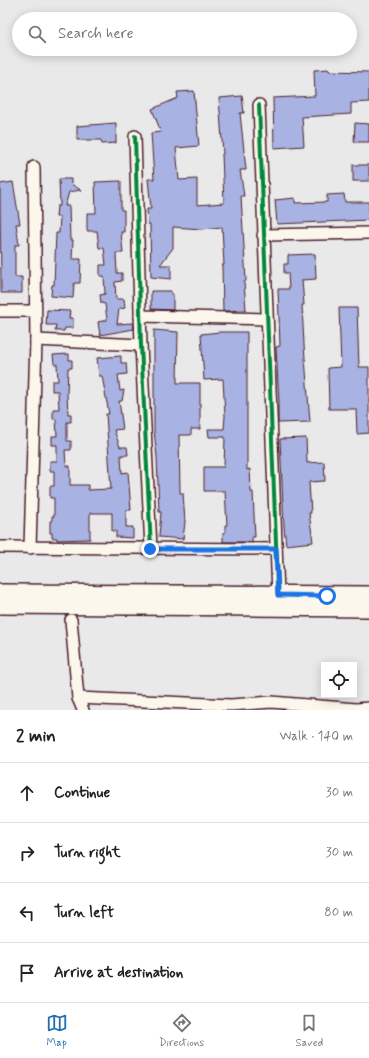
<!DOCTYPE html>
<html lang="en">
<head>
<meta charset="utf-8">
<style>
  :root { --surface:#fff; --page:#f2f2f2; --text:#222; --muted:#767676; --line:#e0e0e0; --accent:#1f6fb2 }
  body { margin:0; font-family:Mynerve,sans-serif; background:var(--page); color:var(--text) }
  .controls { position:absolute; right:12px; bottom:12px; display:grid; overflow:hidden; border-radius:0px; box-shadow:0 2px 10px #0003 }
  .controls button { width:36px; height:36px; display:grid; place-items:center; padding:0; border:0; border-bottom:1px solid var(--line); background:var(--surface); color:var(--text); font:20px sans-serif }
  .stop { position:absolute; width:12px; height:12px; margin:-9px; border:3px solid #1a73e8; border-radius:50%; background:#fff }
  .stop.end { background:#1a73e8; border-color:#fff; box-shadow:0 1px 4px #0008 }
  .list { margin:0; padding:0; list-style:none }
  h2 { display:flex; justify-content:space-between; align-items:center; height:52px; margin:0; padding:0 16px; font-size:17px }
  h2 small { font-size:13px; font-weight:400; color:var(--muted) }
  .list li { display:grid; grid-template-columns:26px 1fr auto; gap:12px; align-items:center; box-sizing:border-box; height:60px; padding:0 16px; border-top:1px solid var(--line) }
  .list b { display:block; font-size:15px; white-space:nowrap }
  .list em { font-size:13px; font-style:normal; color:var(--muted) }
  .icon { flex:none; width:22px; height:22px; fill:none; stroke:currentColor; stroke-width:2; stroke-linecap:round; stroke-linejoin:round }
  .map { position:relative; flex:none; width:369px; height:710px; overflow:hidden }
  .search { position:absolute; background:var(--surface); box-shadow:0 2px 10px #0003; left:12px; right:12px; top:12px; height:44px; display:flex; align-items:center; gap:10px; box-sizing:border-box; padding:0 14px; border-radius:22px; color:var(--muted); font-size:15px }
  .sheet { height:292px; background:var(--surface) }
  nav { display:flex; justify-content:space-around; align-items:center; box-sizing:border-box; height:56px; border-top:1px solid var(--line); background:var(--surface); font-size:11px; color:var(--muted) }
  nav a { display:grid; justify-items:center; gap:2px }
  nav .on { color:var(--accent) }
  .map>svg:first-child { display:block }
  .building { fill:#a8b3e3; stroke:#4a1f2b }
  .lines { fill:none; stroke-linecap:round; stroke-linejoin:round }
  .minor-casing { stroke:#4a1f2b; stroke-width:14 }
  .primary-casing { stroke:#4a1f2b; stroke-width:20 }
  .minor { stroke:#fbf7ec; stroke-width:11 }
  .primary { stroke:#fbf7ec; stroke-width:17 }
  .cycleway-casing { stroke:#fbf7ec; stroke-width:6 }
  .cycleway { stroke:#00873e; stroke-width:4 }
  .route { stroke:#1a73e8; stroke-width:5 }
</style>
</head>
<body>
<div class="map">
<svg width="369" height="710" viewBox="0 0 369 710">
  <rect width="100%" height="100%" fill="#eae9ea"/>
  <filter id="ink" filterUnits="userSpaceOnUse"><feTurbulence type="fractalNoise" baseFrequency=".025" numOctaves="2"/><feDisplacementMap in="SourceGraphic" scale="8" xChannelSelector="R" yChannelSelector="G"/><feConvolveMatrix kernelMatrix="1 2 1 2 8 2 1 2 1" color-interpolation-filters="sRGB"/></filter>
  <g filter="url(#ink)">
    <g class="building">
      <path d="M329,69V71L369,72V102L351,103V114L302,117L304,146L274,148L273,98L315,96L314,70Z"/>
      <path d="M194,91L199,146L176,148L179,180L197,179V205L224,203L222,154H223L219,98L242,96L244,113H240L246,170H240L244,196H241L246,281L244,282L246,310L223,311L222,265H224L222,227L202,229L173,227V248L160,265H171V279L151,277L150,224H148L147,209H151L148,179H154L151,133L161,132L152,109L178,98L177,92Z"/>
      <path d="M116,123V143L102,144L101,140H77V126Z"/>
      <path d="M355,123L369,124V142H354Z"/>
      <rect x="353" y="165" width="16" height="16"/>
      <path d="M59,179H71V184L81,190L69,192L65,206H69L70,240H73L72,259H81L80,283H74L73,298L51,296L52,285H54L56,233H59L60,217H56L57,206H60Z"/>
      <path d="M121,181V210H124V232H121L123,253H116L117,273H122V281L115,282L116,299H124L125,308L119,309L117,324L133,323L134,329L100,335L98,322L107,320L105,304L101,303L100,295L105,294L104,276H100V265H106L104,248H99L97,231H87V213H96L95,182Z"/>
      <path d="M13,182L20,224H16L19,245H15V277H22V293H1L0,184Z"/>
      <path d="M344,194L345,202H369V220L277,224L275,200L295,198V203L327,202V195Z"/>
      <path d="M315,254L316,279L302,280L304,305H302L304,345L310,422L278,423V403H279L276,347L280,346L278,289H289L288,273H284V264H288V255Z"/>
      <path d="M151,291H171V294H173V310L151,309Z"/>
      <path d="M339,308H357L359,367H369V433L357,434L356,409H329L328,368L341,367Z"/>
      <path d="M47,310L70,311L69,318H73V328H65L64,331H55L56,325H46Z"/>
      <path d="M154,330L178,332L177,383H200V429H191V435H179L180,493H183L185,522L183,539L159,537L161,512H159L157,457L154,430Z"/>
      <path d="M220,332H247V470L250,469L251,492H253L255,537H252V542H223V533H225V525H227L225,491H204V467H224L225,437H209L208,429H224L225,416L223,379L204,380L201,334Z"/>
      <path d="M69,354V360H72V368H68L67,394L68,414H71V422H67V441H71V450H65L66,466H70V485H88V490L111,489L106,414H109L102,376H99L97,358L121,356V363H126L127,374L118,375L120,391L124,390L122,401H119L123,429L114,430L120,447H127L128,455H121L122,473L128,472L131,510H126V527H133V538L116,537V531H112V513H90V539L57,540V538H52V533H50V521H52V516H54V498H50V486H54V471H50V461H57V445H52V436H57L56,419H53V409H59L58,391H52V381H58L57,364H54L53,355Z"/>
      <path d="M306,438L307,463L324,462L325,481L309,482L311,513H309L313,542L286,545L284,527L280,439Z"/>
    </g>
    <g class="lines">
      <g class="minor-casing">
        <g id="minor">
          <path d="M259,105L278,595"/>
          <path d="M135,136L141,345L151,549"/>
          <path d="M263,235L369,233"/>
          <path d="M0,311H34"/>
          <path d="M140,316L267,319"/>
          <path d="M36,340L141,345"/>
          <path d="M0,547L276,549"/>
          <path d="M30,548L36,340L34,167"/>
          <path d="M71,620L78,698L231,705L271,702L356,709L369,708"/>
          <path d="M78,698L83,710"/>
        </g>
      </g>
      <g class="primary-casing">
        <g id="primary">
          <path d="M0,593L369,595"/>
          <path d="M0,605L369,608"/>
        </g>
      </g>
      <use href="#minor" class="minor"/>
      <use href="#primary" class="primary"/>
      <g class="cycleway-casing">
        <g id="cycleway">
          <path d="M259,105L278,595"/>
          <path d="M135,136L141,345L151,549"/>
        </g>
      </g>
      <use href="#cycleway" class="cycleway"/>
    </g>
  </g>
  <g class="lines" filter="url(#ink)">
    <path class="route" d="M150,549H276L278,595L327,596"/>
  </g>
</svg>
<div class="controls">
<button><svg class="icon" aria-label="locate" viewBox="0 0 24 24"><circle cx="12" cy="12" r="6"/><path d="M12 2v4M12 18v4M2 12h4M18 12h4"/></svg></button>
</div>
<div class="stop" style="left:327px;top:596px"></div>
<div class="stop end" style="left:150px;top:549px"></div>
<div class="search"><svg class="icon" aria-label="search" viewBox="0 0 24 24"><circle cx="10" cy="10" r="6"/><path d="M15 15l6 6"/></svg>Search here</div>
</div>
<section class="sheet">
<h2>2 min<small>Walk · 140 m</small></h2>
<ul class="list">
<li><svg class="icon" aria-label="ahead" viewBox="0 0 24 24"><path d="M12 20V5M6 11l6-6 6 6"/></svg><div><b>Continue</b></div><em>30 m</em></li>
<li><svg class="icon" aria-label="right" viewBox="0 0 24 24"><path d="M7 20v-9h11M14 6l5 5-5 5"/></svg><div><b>Turn right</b></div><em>30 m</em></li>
<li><svg class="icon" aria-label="left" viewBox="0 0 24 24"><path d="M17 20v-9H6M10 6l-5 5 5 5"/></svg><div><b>Turn left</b></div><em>80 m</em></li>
<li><svg class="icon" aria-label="arrive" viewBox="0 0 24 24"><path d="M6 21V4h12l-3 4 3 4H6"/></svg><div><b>Arrive at destination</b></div></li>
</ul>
</section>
<nav>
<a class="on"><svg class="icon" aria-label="map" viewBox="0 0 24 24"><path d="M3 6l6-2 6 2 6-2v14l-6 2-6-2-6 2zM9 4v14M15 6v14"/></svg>Map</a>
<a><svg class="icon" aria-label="directions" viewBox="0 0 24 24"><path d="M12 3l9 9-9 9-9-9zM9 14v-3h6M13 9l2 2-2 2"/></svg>Directions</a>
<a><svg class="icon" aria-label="saved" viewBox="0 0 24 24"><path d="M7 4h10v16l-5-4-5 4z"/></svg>Saved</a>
</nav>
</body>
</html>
